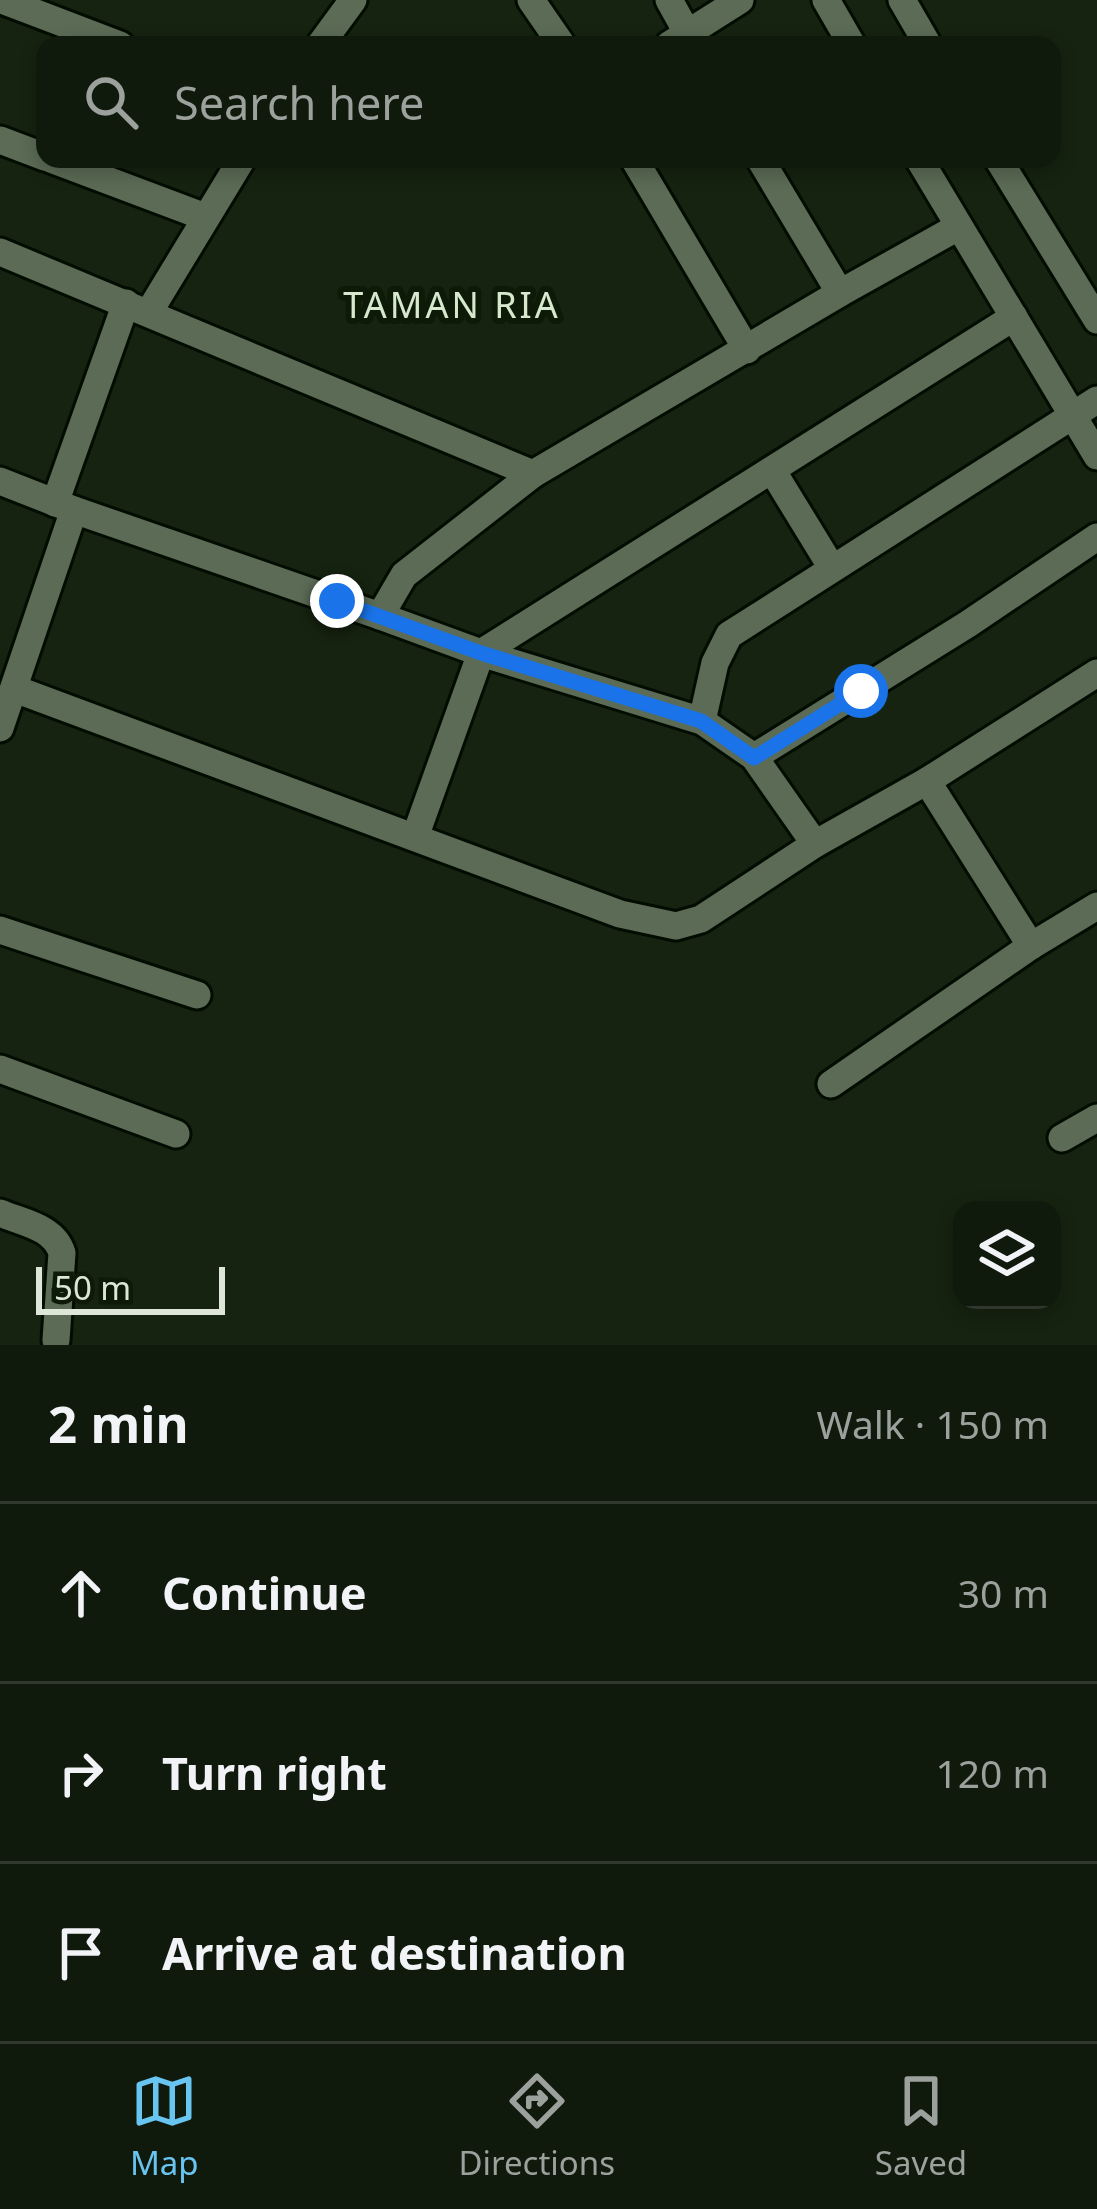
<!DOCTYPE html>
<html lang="en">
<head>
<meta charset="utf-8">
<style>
  :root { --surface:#101a0c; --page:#1e271a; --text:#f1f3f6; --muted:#9ca19d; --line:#30382d; --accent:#68c4f0 }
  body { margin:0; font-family:"Noto Sans",sans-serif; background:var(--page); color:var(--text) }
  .controls { position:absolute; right:36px; bottom:36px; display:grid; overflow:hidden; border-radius:24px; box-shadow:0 6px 18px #0003 }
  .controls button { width:108px; height:108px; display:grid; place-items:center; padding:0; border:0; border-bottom:3px solid var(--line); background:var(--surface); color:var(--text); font:60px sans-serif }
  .scale { position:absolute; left:36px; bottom:30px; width:189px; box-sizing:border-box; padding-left:12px; border:6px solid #dde6d9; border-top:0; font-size:33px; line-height:42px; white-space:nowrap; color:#dde6d9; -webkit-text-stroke:9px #0d1a07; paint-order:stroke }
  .stop { position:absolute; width:36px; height:36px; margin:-27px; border:9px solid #1a73e8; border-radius:50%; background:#fff }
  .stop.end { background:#1a73e8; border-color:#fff; box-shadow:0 3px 12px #0008 }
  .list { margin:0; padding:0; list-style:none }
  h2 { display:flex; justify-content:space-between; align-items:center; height:156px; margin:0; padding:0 48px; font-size:51px }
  h2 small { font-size:39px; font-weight:400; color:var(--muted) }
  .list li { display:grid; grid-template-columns:78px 1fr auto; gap:36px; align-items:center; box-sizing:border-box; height:180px; padding:0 48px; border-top:3px solid var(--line) }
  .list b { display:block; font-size:45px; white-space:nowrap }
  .list em { font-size:39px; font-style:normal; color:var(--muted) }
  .icon { flex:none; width:66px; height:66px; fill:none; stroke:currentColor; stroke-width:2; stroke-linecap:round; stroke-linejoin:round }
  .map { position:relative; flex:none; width:1097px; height:1345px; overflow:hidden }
  .search { position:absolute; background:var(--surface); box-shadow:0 6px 18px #0003; left:36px; right:36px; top:36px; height:132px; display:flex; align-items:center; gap:30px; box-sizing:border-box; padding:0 42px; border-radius:24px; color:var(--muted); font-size:45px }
  .sheet { height:696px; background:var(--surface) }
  nav { display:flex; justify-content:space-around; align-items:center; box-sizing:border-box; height:168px; border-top:3px solid var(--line); background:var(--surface); font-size:33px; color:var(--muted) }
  nav a { display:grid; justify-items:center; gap:6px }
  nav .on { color:var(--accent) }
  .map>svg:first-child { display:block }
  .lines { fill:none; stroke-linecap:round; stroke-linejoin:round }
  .minor-casing { stroke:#030c00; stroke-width:33 }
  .minor { stroke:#5b6b55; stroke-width:27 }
  .route { stroke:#1a73e8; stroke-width:15 }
  .labels { text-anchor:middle; stroke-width:12; stroke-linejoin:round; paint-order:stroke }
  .neighbourhood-label { font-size:36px; letter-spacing:3px; fill:#d6e9cf; stroke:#0d1a07 }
</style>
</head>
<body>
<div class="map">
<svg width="1097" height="1345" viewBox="0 0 1097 1345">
  <rect width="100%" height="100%" fill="#162310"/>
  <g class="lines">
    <g class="minor-casing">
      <g id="minor">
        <path d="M2,0L120,45"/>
        <path d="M531,0L562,45"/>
        <path d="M669,0L694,45"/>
        <path d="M826,0L852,45"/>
        <path d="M902,0L928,45"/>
        <path d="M320,45L353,0"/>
        <path d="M669,45L740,0"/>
        <path d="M0,140L45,157"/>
        <path d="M51,159L205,217"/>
        <path d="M634,159L747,350"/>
        <path d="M760,159L840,293"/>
        <path d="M919,159L1097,456"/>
        <path d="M998,159L1097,320"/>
        <path d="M0,252L533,474"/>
        <path d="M149,312L242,159"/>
        <path d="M772,470L832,568"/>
        <path d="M0,481L74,510L380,616L481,653L702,721L754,757L815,844"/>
        <path d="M55,503L126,303"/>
        <path d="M380,616L404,575L533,474L840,293L958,227"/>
        <path d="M15,689L620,914L676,926L701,919L815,844L927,781L1097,673"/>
        <path d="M702,721L715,663L729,635L1097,400"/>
        <path d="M0,728L74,510"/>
        <path d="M754,757L968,624L1097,537"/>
        <path d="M927,781L1031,946"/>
        <path d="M415,837L481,653L1014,317"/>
        <path d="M0,930L197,995"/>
        <path d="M0,1069L176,1134"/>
        <path d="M831,1084L1031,946L1097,906"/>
        <path d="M1062,1138L1097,1118"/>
        <path d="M0,1213C24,1223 54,1227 62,1253L56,1340"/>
      </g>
    </g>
    <use href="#minor" class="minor"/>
  </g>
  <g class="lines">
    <path class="route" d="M337,601L481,653L701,721L754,758L861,691"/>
  </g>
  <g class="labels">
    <g class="neighbourhood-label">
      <text x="452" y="318">TAMAN RIA</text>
    </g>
  </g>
</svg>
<div class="controls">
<button><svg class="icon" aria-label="layers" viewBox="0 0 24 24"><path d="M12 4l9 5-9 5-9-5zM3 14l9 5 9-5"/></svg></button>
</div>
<div class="scale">50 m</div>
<div class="stop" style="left:861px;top:691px"></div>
<div class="stop end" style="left:337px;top:601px"></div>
<div class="search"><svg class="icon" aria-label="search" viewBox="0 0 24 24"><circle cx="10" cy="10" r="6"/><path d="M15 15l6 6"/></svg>Search here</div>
</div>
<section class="sheet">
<h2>2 min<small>Walk · 150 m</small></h2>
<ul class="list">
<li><svg class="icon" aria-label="ahead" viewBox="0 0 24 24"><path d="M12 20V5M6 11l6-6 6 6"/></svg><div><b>Continue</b></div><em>30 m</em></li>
<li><svg class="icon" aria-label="right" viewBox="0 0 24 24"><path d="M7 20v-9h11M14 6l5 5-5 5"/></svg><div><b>Turn right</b></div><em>120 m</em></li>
<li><svg class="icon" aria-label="arrive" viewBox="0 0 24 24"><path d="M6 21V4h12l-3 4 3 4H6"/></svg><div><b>Arrive at destination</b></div></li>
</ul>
</section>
<nav>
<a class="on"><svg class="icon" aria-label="map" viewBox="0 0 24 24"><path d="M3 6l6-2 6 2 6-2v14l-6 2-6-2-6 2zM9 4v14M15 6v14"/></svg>Map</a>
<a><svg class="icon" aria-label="directions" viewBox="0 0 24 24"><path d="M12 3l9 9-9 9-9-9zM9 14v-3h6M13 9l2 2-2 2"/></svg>Directions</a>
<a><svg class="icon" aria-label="saved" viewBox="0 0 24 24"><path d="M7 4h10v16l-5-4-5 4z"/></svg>Saved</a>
</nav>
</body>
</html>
